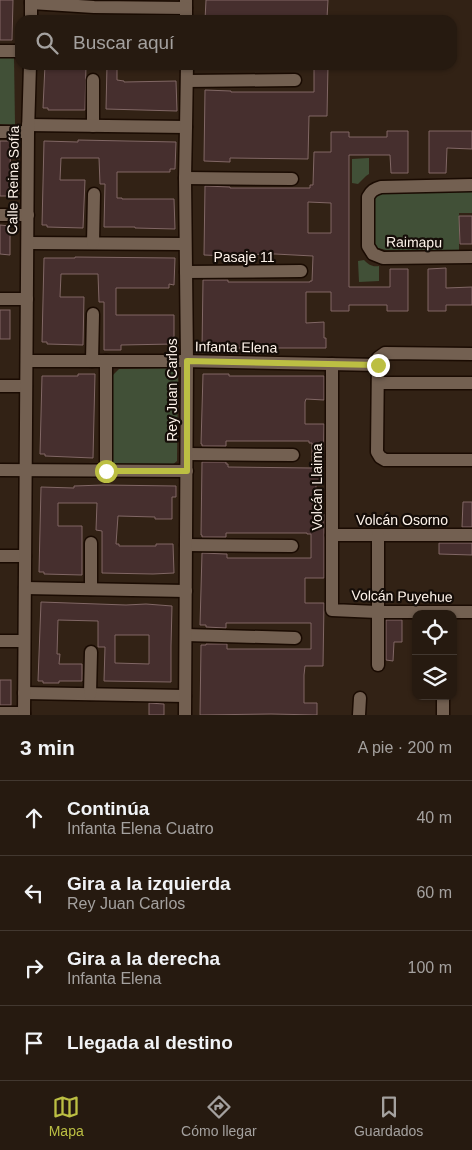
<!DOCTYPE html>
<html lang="es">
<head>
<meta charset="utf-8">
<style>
  :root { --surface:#261a10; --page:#2e2319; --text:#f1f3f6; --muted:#a4a19f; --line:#423830; --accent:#bcbf43 }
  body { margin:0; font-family:Arial,sans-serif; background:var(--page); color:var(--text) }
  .controls { position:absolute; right:15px; bottom:15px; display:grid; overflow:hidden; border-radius:10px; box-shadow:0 1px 4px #0004 }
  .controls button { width:45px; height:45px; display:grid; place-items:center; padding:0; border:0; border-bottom:1px solid var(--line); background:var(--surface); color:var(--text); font:25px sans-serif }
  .stop { position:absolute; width:15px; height:15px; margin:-11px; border:4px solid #bcbf43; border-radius:50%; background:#fff }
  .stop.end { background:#bcbf43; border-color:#fff; box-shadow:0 1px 5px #0008 }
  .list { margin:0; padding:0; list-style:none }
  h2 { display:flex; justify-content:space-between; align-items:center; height:65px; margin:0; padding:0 20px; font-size:21px }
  h2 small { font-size:16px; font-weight:400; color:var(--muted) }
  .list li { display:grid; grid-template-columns:32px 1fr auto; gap:15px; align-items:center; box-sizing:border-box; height:75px; padding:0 20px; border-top:1px solid var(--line) }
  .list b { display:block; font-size:19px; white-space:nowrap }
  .list p { margin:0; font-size:16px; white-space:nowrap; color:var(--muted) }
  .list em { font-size:16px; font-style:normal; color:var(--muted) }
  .icon { flex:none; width:28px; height:28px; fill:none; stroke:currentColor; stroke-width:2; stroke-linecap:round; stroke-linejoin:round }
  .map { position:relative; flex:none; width:472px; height:715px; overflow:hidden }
  .search { position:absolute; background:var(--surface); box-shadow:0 1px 4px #0004; left:15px; right:15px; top:15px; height:55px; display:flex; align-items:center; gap:12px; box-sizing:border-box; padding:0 18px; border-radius:15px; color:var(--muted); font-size:19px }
  .sheet { height:365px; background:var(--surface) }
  nav { display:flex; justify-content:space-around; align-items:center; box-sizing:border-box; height:70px; border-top:1px solid var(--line); background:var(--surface); font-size:14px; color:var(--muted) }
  nav a { display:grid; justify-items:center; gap:2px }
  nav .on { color:var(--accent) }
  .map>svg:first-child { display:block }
  .green { fill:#415037 }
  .building { fill:#462f2e; stroke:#816765; fill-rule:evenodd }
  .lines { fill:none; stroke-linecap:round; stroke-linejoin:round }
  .minor-casing { stroke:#1a0b02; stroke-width:15 }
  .minor { stroke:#736051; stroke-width:12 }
  .route { stroke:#bcbf43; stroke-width:6 }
  .labels { text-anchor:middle; stroke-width:4.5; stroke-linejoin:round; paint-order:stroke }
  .street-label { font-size:14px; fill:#fef3ea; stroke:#150d08 }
</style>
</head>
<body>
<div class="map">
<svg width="472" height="715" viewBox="0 0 472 715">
  <rect width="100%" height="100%" fill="#322215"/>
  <g class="green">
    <path d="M0,57H14L15,125L0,124Z"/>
    <path d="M369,158V174L366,176L358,184L352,183V159Z"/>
    <path d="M382,190H472V213H459V250H386L378,248L374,242V196Z"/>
    <path d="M364,260C369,265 372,267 379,266V281L359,282L358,261Z"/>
    <path d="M171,368L178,374L177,461L171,466L118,467L111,461L112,376L119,369Z"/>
  </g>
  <g class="building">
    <path d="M0,0H13L12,40H0Z"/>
    <path d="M206,0H328L327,18H309V20H205Z"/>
    <path d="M45,65H86L85,110H48V108H43Z"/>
    <path d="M107,65H117V80L124,81V82L176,81L177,111L106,109Z"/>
    <path d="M314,65H328L327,116H309L308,159L230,158V162L204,161L205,90L231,91V92H314Z"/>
    <path d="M387,131H408V173H391L390,155H349V287H390V269H408V311H387V305H349V311H331V292H306V323L324,322V338H326V348H227V350L202,349L203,280H228V282H310V281H312L313,256L275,254L230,255L229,256L204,255L205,186L230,187V188H310V185H313L314,152H331V132H349V137H387ZM308,202L331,203V233H308Z"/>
    <path d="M429,131H472V149L447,148L446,173H429Z"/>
    <path d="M78,140L176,142L175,169H170V172H117V198H122V199H174L175,229L135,228V227H104L105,184H100L99,158H61L60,180H85L83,228L47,227V225H42L44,141L78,142Z"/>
    <path d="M0,141H11L9,196H0Z"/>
    <path d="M459,216H472V244H460Z"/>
    <path d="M0,225L10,226V255L0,254Z"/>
    <path d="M75,257L175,258L174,285L169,284V288H116V315H174V344L121,345V350H104V302H99L98,274H61L60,297H84L83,345L47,344V342H42L44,258H75Z"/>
    <path d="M446,268V288L472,287V305H446V311H428V269Z"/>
    <rect x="0" y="310" width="10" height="29"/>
    <path d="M78,374H95L93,458L45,456V454H40L42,376H78Z"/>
    <path d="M203,374H229V376H324V400L306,399L305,402V424H324L323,485H316V514H324V578H305V603H324L323,666H305L304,675V703H317V715L271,714L200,715L201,645H206V644H227V649H311V623H226V628L206,627V625H200L202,553L226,554H227V558H311V534H307V533H226V537H202V535H201L202,462H226V464H228V467L312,468V443H309V441H226V446H202V444H201Z"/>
    <path d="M103,485L176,486V497H172V519H155V517L118,516L116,544H119V546H156V544H173L174,573L153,574L102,573V531L96,530L97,503H58V526H82V575L44,574V572H39L41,487L74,488V486Z"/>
    <path d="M463,502H472V527H462Z"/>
    <path d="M439,543H472V555L439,554Z"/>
    <path d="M41,602L126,605L146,604L172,606L171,646V682L104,681L105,647H98V621L58,620L57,654H60L59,664H82V681H59V683H43V681H38ZM115,635H149V664L115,663Z"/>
    <path d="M386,620H402V642H394L393,661L386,660Z"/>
    <rect x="0" y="680" width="11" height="25"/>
    <path d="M149,703L164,704V715H149Z"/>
  </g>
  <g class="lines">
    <g class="minor-casing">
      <g id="minor">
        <path d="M186,0V20"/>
        <path d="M31,3L94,7L186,8"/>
        <path d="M31,20V0"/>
        <path d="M0,51H20"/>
        <path d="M93,80V126"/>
        <path d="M187,81L295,80"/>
        <path d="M28,125L186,127"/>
        <path d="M0,132H28"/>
        <path d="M185,178L292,179"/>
        <path d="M472,185L381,187C374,189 371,191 368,197V246L373,254L383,258L472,257"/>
        <path d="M0,215H28"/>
        <path d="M28,243L185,244"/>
        <path d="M93,243L94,194"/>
        <path d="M186,272L301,271"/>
        <path d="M0,299H27"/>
        <path d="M472,354L385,353L378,358L377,452L380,457L385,460H472"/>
        <path d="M27,361H180L379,365"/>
        <path d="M92,361L93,314"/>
        <path d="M332,364V610L377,612H472"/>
        <path d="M378,383H472"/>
        <path d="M0,386H26"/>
        <path d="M187,454L293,455"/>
        <path d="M0,470L187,471"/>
        <path d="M106,471V361"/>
        <path d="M332,535H472"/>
        <path d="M186,545L292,546"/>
        <path d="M0,556H25"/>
        <path d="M25,588L186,591"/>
        <path d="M91,589V543"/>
        <path d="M186,635L295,638"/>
        <path d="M0,641H24"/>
        <path d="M378,665V535"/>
        <path d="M24,693L185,696"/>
        <path d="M90,694L91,652"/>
        <path d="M0,713H24"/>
        <path d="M24,715L28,132L30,65"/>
        <path d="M185,715L187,361L185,178L186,127L187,65"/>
        <path d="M359,715L360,698"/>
        <path d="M443,715V696"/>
      </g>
    </g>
    <use href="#minor" class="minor"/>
  </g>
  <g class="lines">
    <path class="route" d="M106,471H187V361L378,365"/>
  </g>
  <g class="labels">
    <g class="street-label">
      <text transform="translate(13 180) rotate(-89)" y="5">Calle Reina Sofía</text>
      <text transform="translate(414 242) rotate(1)" y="5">Raimapu</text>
      <text x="244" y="262">Pasaje 11</text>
      <text transform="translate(236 347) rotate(1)" y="5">Infanta Elena</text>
      <text transform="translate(172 390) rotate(-90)" y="5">Rey Juan Carlos</text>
      <text transform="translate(317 487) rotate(-90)" y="5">Volcán Llaima</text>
      <text x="402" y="525">Volcán Osorno</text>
      <text transform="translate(402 596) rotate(1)" y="5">Volcán Puyehue</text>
    </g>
  </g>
</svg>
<div class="controls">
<button><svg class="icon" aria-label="locate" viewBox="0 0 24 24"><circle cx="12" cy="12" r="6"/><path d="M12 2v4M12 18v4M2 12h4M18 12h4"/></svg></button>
<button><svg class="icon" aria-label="layers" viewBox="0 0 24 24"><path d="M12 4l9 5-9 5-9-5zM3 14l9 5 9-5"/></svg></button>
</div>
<div class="stop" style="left:106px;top:471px"></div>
<div class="stop end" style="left:378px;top:365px"></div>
<div class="search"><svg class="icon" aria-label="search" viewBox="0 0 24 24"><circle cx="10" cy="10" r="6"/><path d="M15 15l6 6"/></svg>Buscar aquí</div>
</div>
<section class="sheet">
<h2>3 min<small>A pie · 200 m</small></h2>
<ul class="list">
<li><svg class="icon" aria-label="ahead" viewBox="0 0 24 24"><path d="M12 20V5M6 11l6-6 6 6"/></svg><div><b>Continúa</b><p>Infanta Elena Cuatro</p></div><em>40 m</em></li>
<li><svg class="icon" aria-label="left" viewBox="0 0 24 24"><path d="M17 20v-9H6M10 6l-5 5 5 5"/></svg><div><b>Gira a la izquierda</b><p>Rey Juan Carlos</p></div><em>60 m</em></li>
<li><svg class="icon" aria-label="right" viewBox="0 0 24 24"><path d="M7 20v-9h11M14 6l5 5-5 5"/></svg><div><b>Gira a la derecha</b><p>Infanta Elena</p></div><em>100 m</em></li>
<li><svg class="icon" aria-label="arrive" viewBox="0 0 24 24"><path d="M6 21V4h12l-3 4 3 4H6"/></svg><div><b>Llegada al destino</b></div></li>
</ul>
</section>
<nav>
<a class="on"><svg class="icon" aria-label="map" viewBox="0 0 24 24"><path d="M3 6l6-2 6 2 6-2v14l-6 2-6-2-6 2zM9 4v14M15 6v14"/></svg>Mapa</a>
<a><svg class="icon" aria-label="directions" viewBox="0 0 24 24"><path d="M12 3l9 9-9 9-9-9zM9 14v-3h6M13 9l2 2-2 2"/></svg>Cómo llegar</a>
<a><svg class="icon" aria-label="saved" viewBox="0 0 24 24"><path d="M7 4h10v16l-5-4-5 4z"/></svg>Guardados</a>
</nav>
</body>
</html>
